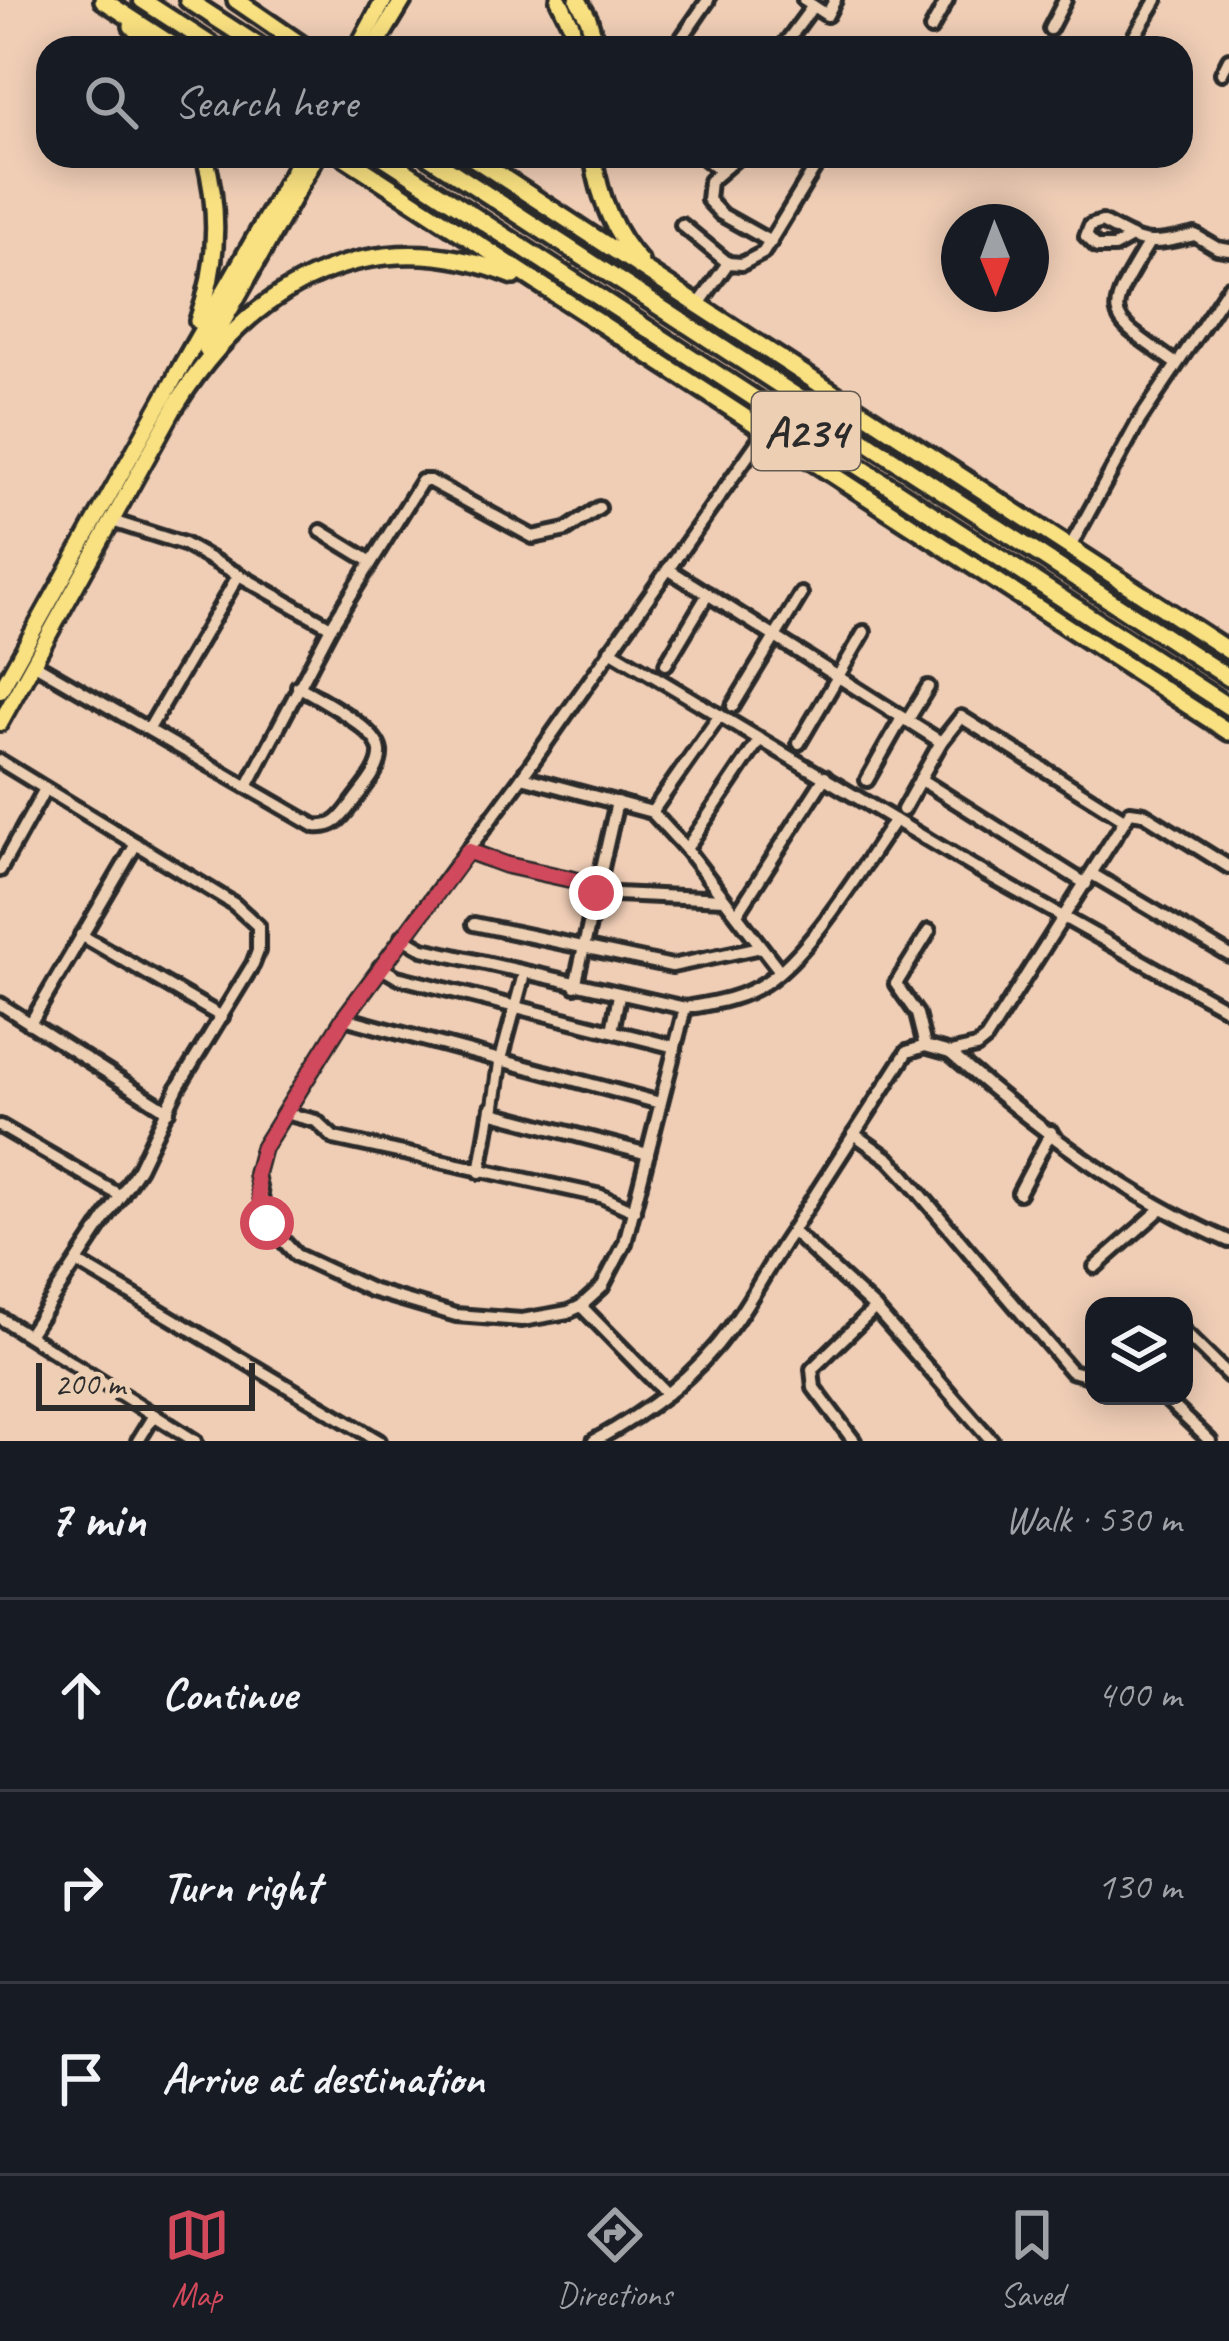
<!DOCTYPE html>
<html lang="en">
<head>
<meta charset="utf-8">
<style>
  :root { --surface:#171b24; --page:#242831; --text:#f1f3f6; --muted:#9ea1a6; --line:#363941; --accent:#d1495b }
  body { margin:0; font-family:Caveat,sans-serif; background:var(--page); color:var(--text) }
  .controls { position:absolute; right:36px; bottom:36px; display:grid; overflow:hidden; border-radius:24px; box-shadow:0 6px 30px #0003 }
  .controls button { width:108px; height:108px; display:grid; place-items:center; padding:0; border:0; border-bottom:3px solid var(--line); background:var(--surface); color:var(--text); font:60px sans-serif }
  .compass { position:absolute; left:941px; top:204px; width:108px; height:108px; border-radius:50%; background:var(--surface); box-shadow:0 6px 30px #0003; rotate:179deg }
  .scale { position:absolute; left:36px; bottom:30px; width:219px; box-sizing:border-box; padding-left:12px; border:6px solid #2b2b2b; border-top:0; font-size:33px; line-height:42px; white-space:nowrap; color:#2b2b2b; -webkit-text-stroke:9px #edcfb3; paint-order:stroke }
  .stop { position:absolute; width:36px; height:36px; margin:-27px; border:9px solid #d1495b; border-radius:50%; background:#fff }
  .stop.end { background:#d1495b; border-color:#fff; box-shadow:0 3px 12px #0008 }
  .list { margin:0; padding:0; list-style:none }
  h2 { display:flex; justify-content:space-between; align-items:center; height:156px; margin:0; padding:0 48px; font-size:51px }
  h2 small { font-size:39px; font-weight:400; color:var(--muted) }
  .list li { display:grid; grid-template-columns:78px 1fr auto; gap:36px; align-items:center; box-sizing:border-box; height:192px; padding:0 48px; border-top:3px solid var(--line) }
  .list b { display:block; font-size:45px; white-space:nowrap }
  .list em { font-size:39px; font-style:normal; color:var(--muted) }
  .icon { flex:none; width:66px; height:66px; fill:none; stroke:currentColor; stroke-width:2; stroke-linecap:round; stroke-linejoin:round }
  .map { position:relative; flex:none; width:1229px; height:1441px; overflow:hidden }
  .search { position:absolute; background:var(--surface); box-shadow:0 6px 30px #0003; left:36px; right:36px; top:36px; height:132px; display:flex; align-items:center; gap:30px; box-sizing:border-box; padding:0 42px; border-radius:36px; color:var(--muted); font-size:45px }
  .sheet { height:732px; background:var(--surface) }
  nav { display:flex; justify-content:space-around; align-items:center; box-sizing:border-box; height:168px; border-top:3px solid var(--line); background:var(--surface); font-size:33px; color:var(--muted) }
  nav a { display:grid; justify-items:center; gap:6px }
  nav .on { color:var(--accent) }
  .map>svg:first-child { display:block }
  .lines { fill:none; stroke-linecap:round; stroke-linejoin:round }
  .minor-casing { stroke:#2b2b2b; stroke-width:20 }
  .major-casing { stroke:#2b2b2b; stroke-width:22 }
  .highway-casing { stroke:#2b2b2b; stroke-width:24 }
  .minor { stroke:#edcfb3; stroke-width:10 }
  .major { stroke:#f9e181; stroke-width:14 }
  .highway { stroke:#f9e181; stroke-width:15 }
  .route { stroke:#d1495b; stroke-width:15 }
  .labels { text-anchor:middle; stroke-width:12; stroke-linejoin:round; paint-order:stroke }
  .shield { fill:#edcfb3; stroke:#655c54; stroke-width:3 }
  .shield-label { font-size:45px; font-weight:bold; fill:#2b2b2b }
</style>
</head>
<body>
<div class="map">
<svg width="1229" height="1441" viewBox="0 0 1229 1441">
  <rect width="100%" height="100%" fill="#f0ceb6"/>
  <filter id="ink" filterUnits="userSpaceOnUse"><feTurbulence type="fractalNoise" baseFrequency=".00833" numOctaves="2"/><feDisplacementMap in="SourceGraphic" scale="24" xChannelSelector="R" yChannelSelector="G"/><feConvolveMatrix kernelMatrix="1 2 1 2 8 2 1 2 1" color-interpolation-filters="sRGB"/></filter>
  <g filter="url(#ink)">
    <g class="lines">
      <g class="minor-casing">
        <g id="minor">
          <path d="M804,0L827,15L835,0"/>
          <path d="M931,29L947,0"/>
          <path d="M1050,29L1065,0"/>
          <path d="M1135,35L1156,0"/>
          <path d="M675,48L708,0"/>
          <path d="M782,48L813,6"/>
          <path d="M1222,73L1229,59"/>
          <path d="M702,156L719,170"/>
          <path d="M739,156L710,181L708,200L721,214L771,242"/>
          <path d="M682,225L728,263"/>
          <path d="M1130,238L1114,247H1097L1086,236L1090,226L1102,222C1146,246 1147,246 1195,235L1217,248L1229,250"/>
          <path d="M1148,244C1102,320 1105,313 1175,363"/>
          <path d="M697,307L728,263L742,264L763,253L822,156"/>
          <path d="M112,521L184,544L331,627"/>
          <path d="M321,531L370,561"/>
          <path d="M1070,547L1139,421L1229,287"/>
          <path d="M668,569L941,742"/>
          <path d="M610,650L972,866L1229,1010"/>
          <path d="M33,663L315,826C335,828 342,817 353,802C362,789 382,769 380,751C377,728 318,698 298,686"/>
          <path d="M666,664L708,594"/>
          <path d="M733,706L801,594"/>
          <path d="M907,721L928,687"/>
          <path d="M150,727L238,576"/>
          <path d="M799,743L864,632"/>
          <path d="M0,761L234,904L258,926V951L253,964L178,1087L139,1168L28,1335"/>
          <path d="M522,777L652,812L686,849L780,971"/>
          <path d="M920,779L1086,884"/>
          <path d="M867,780L902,718"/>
          <path d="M248,785L331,627L422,481H430L533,537L566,530L599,508"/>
          <path d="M903,810L941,742L961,717L1124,819"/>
          <path d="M652,812L720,715"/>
          <path d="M686,849L760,739"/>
          <path d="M468,851L506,865L597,885"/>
          <path d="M1229,867L1144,814L1130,812L986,1039L976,1047L950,1053C1034,1126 1127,1197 1229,1241"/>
          <path d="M0,870L45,789"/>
          <path d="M1092,874L1229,955"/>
          <path d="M595,893L724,899"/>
          <path d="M737,914L825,777"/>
          <path d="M474,924L672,966L761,947"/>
          <path d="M81,935L222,1017"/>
          <path d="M402,937L423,949L685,1008C713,1003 741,999 765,983C812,952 862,867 895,820"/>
          <path d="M380,967L397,977L675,1047"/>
          <path d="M524,974L500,1063L493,1113L648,1154"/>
          <path d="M575,986L617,802"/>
          <path d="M0,1004L168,1111"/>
          <path d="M685,1008L625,1243L602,1287L581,1306L568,1312L522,1320L456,1315L371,1290L296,1255L267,1223L256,1174L263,1148L344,1018L522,777L766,430"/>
          <path d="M344,1018L660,1103"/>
          <path d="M30,1024L136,844"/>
          <path d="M612,1031L619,995"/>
          <path d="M925,1046L917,1014L896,984L929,931"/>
          <path d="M950,1053L925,1046L907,1052L792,1231L875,1308L992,1441"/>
          <path d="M285,1113L316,1121L334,1138L601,1196L634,1211"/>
          <path d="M0,1126L121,1196"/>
          <path d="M854,1134L889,1159L904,1175L1071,1371L1094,1377"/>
          <path d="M480,1172L491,1108"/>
          <path d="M1019,1193L1051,1132"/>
          <path d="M77,1262L379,1441"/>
          <path d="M1095,1267L1161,1209"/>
          <path d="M581,1306L667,1394"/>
          <path d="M0,1318L195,1441"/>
          <path d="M1184,1332L1229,1376"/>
          <path d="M1163,1396L1210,1441"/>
          <path d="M138,1441L154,1415"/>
          <path d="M594,1441C649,1411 694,1378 731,1327C753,1298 770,1262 792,1231"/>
          <path d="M854,1441L814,1388L812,1369L875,1308"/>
        </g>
      </g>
      <g class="major-casing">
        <g id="major">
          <path d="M0,691L177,374"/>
          <path d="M0,723L176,405"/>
        </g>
      </g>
      <g class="highway-casing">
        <g id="highway">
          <path d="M103,0L177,48"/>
          <path d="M142,0L216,48"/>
          <path d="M188,0L262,48"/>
          <path d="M236,0L306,48"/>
          <path d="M559,0L571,24L575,48"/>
          <path d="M578,0L588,18L597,48"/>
          <path d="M132,26L153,48"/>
          <path d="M358,48L384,0"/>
          <path d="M374,48L403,0"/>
          <path d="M343,156L1229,732"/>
          <path d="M382,156L1229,707"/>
          <path d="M428,156L1229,678"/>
          <path d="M470,156L1229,651"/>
          <path d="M593,156C599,196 612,232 640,262"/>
          <path d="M198,321C218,266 220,212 205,156"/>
          <path d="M207,350L316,156"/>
          <path d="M177,374L302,156"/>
          <path d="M176,405C253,282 372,219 514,276"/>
        </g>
      </g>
      <use href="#minor" class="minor"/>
      <use href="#major" class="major"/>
      <use href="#highway" class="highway"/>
    </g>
  </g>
  <g class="lines" filter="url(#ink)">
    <path class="route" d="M267,1223L260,1203L256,1174L263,1148L344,1018L468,851L506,865L597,885L596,893"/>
  </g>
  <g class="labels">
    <rect class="shield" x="752" y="392" width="108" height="78" rx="9"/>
    <g class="shield-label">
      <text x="806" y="447">A234</text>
    </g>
  </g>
</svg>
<div class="controls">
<button><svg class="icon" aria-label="layers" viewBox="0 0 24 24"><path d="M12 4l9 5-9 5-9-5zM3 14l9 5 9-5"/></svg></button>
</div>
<svg class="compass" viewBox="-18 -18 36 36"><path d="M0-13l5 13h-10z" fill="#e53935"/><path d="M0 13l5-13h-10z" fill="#9ea1a6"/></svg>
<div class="scale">200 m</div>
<div class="stop" style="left:267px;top:1223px"></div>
<div class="stop end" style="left:596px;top:893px"></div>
<div class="search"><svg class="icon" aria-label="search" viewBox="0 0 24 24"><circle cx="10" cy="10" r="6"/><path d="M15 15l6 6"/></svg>Search here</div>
</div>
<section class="sheet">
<h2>7 min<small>Walk · 530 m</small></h2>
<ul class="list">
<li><svg class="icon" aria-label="ahead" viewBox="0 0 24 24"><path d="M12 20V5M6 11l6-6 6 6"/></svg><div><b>Continue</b></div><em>400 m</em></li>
<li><svg class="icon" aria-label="right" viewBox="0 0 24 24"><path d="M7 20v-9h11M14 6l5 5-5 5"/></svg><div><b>Turn right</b></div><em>130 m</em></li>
<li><svg class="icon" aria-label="arrive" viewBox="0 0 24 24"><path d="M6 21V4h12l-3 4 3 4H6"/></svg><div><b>Arrive at destination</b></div></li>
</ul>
</section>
<nav>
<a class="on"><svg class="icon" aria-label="map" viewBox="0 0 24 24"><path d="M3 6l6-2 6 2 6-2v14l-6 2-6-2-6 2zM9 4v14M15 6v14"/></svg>Map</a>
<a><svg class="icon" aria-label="directions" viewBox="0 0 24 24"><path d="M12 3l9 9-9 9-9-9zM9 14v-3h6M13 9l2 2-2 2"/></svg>Directions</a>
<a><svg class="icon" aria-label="saved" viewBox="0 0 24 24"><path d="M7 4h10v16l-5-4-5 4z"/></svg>Saved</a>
</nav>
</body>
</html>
